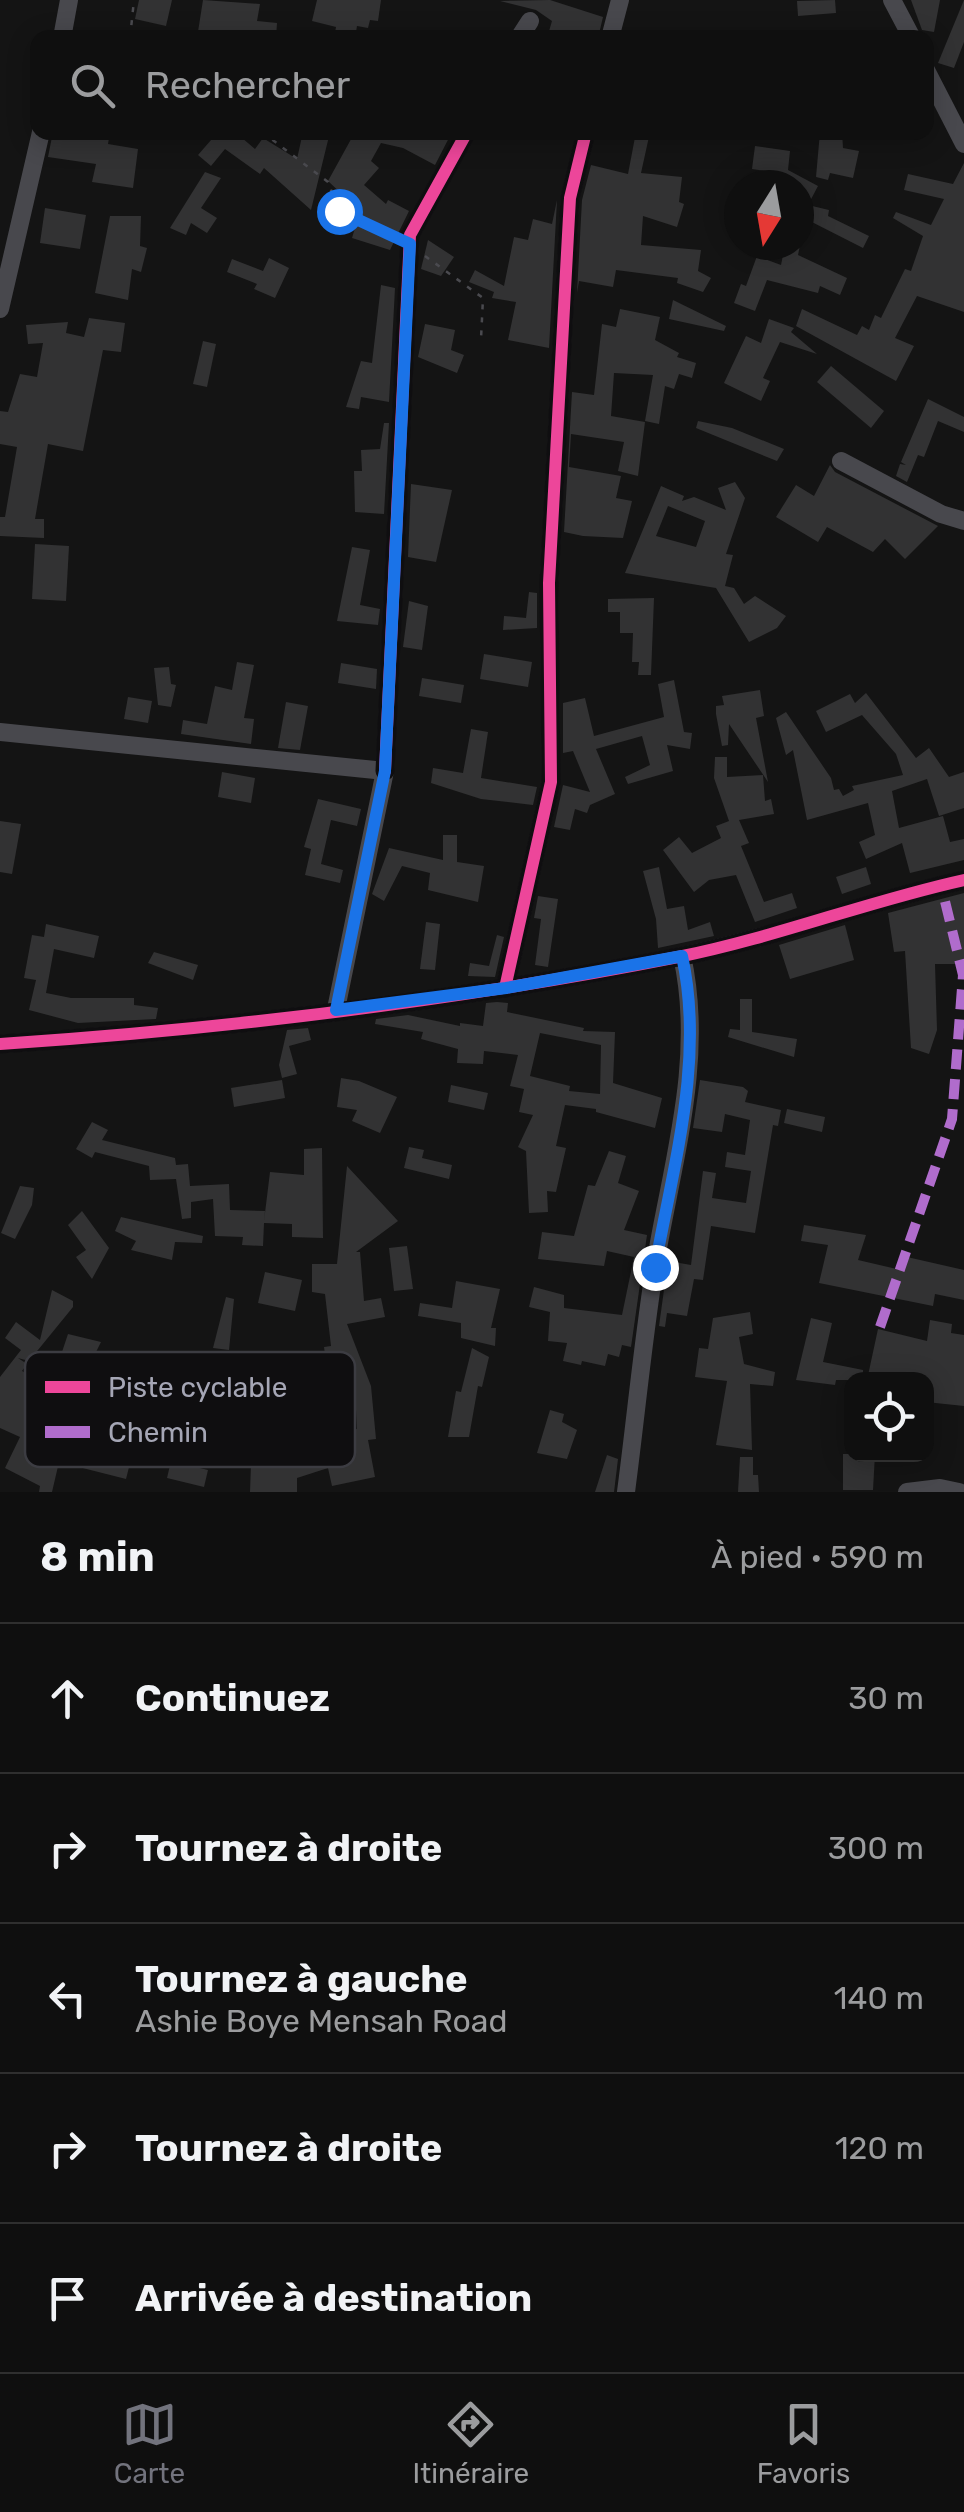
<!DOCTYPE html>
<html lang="fr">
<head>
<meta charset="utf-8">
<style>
  :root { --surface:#0f0f0f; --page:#181818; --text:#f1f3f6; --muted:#9b9c9e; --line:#2f2f2f; --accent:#72737d }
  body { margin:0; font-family:Rubik,sans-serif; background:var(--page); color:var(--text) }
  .controls { position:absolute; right:30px; bottom:30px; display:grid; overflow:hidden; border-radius:20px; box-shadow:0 5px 25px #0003 }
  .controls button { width:90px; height:90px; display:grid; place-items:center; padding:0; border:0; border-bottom:2px solid var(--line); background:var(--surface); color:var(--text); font:50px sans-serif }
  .compass { position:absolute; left:724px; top:170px; width:90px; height:90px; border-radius:50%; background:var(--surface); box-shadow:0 5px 25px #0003; rotate:191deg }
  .stop { position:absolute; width:30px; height:30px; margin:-22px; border:8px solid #1a73e8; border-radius:50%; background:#fff }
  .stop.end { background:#1a73e8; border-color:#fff; box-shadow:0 2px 10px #0008 }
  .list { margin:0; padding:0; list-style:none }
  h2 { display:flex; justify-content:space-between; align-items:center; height:130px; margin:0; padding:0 40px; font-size:42px }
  h2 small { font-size:32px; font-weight:400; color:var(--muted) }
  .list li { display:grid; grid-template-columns:65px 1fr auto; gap:30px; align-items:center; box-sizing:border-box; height:150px; padding:0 40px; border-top:2px solid var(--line) }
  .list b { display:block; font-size:38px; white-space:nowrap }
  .list p { margin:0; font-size:32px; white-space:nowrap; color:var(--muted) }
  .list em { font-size:32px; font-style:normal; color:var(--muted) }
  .icon { flex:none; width:55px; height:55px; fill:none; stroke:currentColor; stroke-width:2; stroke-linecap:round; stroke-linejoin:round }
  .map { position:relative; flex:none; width:964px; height:1492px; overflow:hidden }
  .search { position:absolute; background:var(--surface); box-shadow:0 5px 25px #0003; left:30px; right:30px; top:30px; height:110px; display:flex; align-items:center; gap:25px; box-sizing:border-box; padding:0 35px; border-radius:20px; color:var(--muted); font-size:38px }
  .sheet { height:880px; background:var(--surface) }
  nav { display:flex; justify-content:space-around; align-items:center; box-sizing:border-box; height:140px; border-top:2px solid var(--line); background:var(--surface); font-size:28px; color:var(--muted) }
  nav a { display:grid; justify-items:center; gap:5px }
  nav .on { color:var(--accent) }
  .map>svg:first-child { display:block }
  .building { fill:#323233; fill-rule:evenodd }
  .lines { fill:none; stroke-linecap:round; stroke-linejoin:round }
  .path { stroke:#4a4a4f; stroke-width:2.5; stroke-dasharray:5 8; stroke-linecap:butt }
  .minor { stroke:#48484d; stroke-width:18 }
  .quiet { stroke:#b06ccc; stroke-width:10; stroke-dasharray:20 10; stroke-linecap:butt }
  .cycleway-casing { stroke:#0f0e10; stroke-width:19 }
  .cycleway { stroke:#ed469a; stroke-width:12 }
  .route { stroke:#1a73e8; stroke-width:12 }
  .key { fill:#0f0e10; stroke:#3c3c42; stroke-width:2.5 }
  .key-label { font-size:28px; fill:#a5a6b5 }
</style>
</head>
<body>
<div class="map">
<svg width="964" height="1492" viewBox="0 0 964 1492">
  <rect width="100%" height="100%" fill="#141414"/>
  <g class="building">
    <path d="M139,0H172L166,26L135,19Z"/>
    <path d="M203,0L260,4L257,21L277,23L276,38H197Z"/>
    <path d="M317,0H381L378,21L370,20L368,28L357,26L355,38H334L336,27L312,21Z"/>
    <path d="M550,0L603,17L598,38H547L552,21L536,10L500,1Z"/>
    <path d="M835,0L836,13L798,16L797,1Z"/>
    <path d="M911,0H940L934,32L922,30Z"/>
    <path d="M964,0V42L954,68L938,63Z"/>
    <path d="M53,132H110L108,144L138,149L133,188L92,182L96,164L48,157Z"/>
    <path d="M218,132H235L255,149L263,138L297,159L303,132H330L311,210L264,168L260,174L225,149L211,166L198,155Z"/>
    <path d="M355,132H406L434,140L437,132H452L435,165L403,148L381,143L371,161L379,168L364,185L386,204L388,200L409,211L390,250L352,238L360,211L328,181Z"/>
    <path d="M636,132H650L641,173L682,177L679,202L684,204L677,227L643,216L641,245L701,250L698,271L711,278L703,292L677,283L678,278L616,270L613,287L579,281L577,293L582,200L591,165L628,174Z"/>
    <path d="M820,132H842L843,148L859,151L853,178L830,173L828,180L816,177Z"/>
    <path d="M755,146L790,151L788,170L818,186L808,205L829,210L828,216L869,236L863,248L802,217L799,223V185H763L766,171L752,169Z"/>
    <path d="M964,163V312L917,296L895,338L914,346L896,381L796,326L802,309L857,335L862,326L869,330L875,315L881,318L905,269L911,271L923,236L893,218L896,212L931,225L944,199L904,190L908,174L953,184Z"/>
    <path d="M205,172L221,178L201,208L217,218L207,233L191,223L186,235L170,228Z"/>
    <path d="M557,200L549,348L508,340L516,302L492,298L494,292L469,282L475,270L504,286L514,237L528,240L533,219L552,224Z"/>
    <path d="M45,208L86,215L80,249L40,243Z"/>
    <path d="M110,216H141L140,246L147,248L141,272L132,269L128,300L95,293Z"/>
    <path d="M428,240L454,257L441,276L421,269Z"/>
    <path d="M785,245H800L798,255L847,278L840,295L820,286L818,293L767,280L755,311L734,303L741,284L746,286L757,256L781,265Z"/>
    <path d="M269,258L289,268L275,298L254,289L257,284L227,272L232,259L263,271Z"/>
    <path d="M381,285L395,288L389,402L361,397L359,409L346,407L361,361L372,363Z"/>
    <path d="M673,300L726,326L724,331L669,319Z"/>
    <path d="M620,309L660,317L655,340L679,353L677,357L696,363L692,378L679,374L674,389L665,386L659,424L645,421L653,375L614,373L611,416L645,422L638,476L618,471L624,442L571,434L569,467L621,476L616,498L632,501L623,538L583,536L564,532L572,392L594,395L602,324L616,327Z"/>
    <path d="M89,318L125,323L121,352L103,350L83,451L48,444L35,519H44V538L0,536V517H5L17,447L0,444V411L8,412L20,374L37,377L43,343L28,344L26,325L68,322L66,333L84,337Z"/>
    <path d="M769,319L794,328L791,332L817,354L780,342L763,378L770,381L761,401L724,383L746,336L761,343Z"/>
    <path d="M425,324L455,330L451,350L464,355L457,373L418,357Z"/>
    <path d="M203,341L216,344L207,387L193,384Z"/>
    <path d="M831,366L884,411L871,428L817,382Z"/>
    <path d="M928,399L964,417V432L938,421L924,457L918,455L907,482L896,476L900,464L906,465L901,462Z"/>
    <path d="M698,421L732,428L784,449L777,461L696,428Z"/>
    <path d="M384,423H389L384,514L355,512L354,471H362L361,450L380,449Z"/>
    <path d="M830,465L835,472L938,526L905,559L885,539L873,552L827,527L818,542L776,517L796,485L814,496Z"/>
    <path d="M735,482L745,498L726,554L733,555L725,586L734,588L744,604L755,596L786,616L777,628L749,642L716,588L625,573L661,486L684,496L682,501L694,497L726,510L718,488ZM668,506L705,521L696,547L656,536Z"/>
    <path d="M411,484L452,490L436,562L408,557Z"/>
    <path d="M35,544L69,546L66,601L32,599Z"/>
    <path d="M352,547L370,550L360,605L380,609L378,625L337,621Z"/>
    <path d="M529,592L537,593V628L503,630L504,616L526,618Z"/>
    <path d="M654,598L651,675H638L639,662H632L633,633H620V612H608V599Z"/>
    <path d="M409,601L428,606L422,650L403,647Z"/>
    <path d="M484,654L532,662L528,687L480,679Z"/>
    <path d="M237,662L254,665L244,718L254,719L251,744L181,734L183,720L207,724L215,686L232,690Z"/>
    <path d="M341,663L377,669L376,689L338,683Z"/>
    <path d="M169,667L171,684L176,685L171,707L158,705L154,668Z"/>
    <path d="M422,678L464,685L461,703L419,696Z"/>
    <path d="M674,680L684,732L692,733L690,749L667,745L673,771L628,784L625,777L650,765L642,736L596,749L615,794L590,805L587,813L575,809L570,830L554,827L563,785L590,792L573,751L563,753V703L585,698L594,736L664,717L658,684Z"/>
    <path d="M760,690L764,716L756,718L768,782L729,724L728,745L722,746L716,714V706L724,705L722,696Z"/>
    <path d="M866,693L916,758L929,748L949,777L964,772V808L939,816L927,779L892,791L899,828L943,816L950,842L964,839V860L910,873L902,843L866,859L859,842L875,835L868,803L807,820L793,750L786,755L776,718L786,712L831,778L834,790L839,789L843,796L854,790L852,786L903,775L896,754L862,715L826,732L816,711L850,694L855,703Z"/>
    <path d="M128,697L152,701L148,723L124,719Z"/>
    <path d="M286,702L308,706L300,750L278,748Z"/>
    <path d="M471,729L488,732L481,778L537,787L533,805L481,799L431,783L433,768L463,773Z"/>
    <path d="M715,757H727V777L763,775L765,801L771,799L774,814L739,820L749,843L741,846L764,902L792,893L797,908L755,922L736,875L709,880L694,892L663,850L679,837L692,853L721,838L716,826L729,821L714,778Z"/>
    <path d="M222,772L255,778L251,803L218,797Z"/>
    <path d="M318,799L361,809L357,826L331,820L321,864L343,870L340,883L305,875L311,849L304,847Z"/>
    <path d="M0,821L21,824L12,874L0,872Z"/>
    <path d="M443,835H457V862L484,866L478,902L428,890L430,873L402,866L384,901L372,894L389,848L443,860Z"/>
    <path d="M659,867L667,909L684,906L688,930L710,922L714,936L658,948L656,919L643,871Z"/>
    <path d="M866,867L871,884L842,894L836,877Z"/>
    <path d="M964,893V964H935L937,1030L929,1054L911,1048L905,951L894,952L888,913Z"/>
    <path d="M538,896L558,899L548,967L535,965L541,919L534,918Z"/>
    <path d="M426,922L440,924L435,970L420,969Z"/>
    <path d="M46,924L99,936L94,958L54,949L46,993L71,998H134V1005L158,1008L156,1019L78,1023L29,1010L36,980L24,978L32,935L44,937Z"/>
    <path d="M845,925L854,960L790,979L779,945Z"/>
    <path d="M497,935L504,937L495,977L468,976L470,963L489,966Z"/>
    <path d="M154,952L198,965L193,980L148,963Z"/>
    <path d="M740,999H752V1032L797,1039L794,1057L728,1037L730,1029L740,1030Z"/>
    <path d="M497,1002L508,1003L507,1012L584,1028L583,1031L615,1032L613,1083L662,1098L655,1128L596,1112V1109L565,1105L556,1146L566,1148L556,1192L547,1191L548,1212L529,1213L526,1151L518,1147L533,1115L519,1112L524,1089L510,1086L518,1055L484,1051L483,1064L457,1063L458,1049L421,1039L423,1032L375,1024L376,1019L408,1015L460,1026V1023L483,1026L486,1003ZM540,1033L601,1045L600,1094L569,1091L570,1086L530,1076Z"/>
    <path d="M308,1028L311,1040L289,1046L297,1074L282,1078L279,1065L287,1030Z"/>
    <path d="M341,1078L359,1081L397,1097L380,1133L352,1121L357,1110L337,1107Z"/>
    <path d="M282,1080L285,1098L234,1107L231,1088Z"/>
    <path d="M700,1080L743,1087L748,1091L745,1102L781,1110L778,1126L773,1125L755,1233L711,1226L703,1280L694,1279L687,1316L667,1313L665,1327L659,1326L668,1261L691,1265L703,1171L716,1173L712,1198L746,1203L751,1171L725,1167L727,1152L745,1155L750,1120L725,1114L722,1132L693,1128Z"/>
    <path d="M451,1085L488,1093L484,1110L448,1102Z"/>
    <path d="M787,1109L825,1117L822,1132L784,1123Z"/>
    <path d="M92,1122L108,1130L102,1140L175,1158L176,1165L188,1164L190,1186L229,1184L230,1210L265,1211L264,1221L270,1172L304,1175V1149L322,1148L323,1238L292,1237V1224L264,1223L263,1246L242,1245L243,1237L215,1236L213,1199L191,1202V1218L182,1219L176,1179L150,1180L149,1166L95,1152L92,1158L76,1149Z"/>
    <path d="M409,1147L424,1150L422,1158L452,1165L449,1179L404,1168Z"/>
    <path d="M609,1151L626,1156L618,1183L639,1191L624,1230L647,1235L631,1347L622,1345L619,1357L608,1354L605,1366L582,1361L581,1365L563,1361L567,1343L548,1341L550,1312L529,1307L534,1287L564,1295V1308L622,1315L634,1257L607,1251L604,1266L538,1259L542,1232L574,1236L588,1185L595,1186Z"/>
    <path d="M347,1166L398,1221L356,1252H360L364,1301L381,1298L385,1317L347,1324L371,1386L376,1439L368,1440L375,1477L332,1486L328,1468L297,1478V1492H250L252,1436L178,1424L181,1405L221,1412L226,1377L241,1379L239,1398L258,1400L254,1429L326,1433L357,1429L355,1390L324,1394L319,1362L326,1361L324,1347L331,1346L325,1294L312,1292V1264H337Z"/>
    <path d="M20,1186L34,1188L32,1205L15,1239L1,1233Z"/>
    <path d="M82,1211L109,1248L92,1279L76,1257L86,1250L68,1225Z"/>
    <path d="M121,1217L203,1236L202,1243L175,1242L172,1260L131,1250L136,1241L115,1231Z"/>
    <path d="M804,1225L866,1235L858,1260L901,1270L907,1257L964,1270V1300L935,1294L933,1306L819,1283L828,1245L801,1241Z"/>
    <path d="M407,1246L413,1289L394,1291L389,1248Z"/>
    <path d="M265,1272L302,1280L295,1311L258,1303Z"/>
    <path d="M456,1281L500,1289L491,1328H496L495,1346L461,1338V1323L418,1316L420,1303L452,1308Z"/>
    <path d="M52,1290L73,1301V1307L29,1361L18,1358L27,1364L22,1371L51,1387L53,1382L72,1395L68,1401L141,1420L126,1479L59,1462L52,1492H39L40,1486L5,1468L20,1437L0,1428V1377L21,1350L5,1338L16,1322L40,1340Z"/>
    <path d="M226,1297L234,1299L229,1350L213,1348Z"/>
    <path d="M750,1312L753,1334L739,1337L744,1364L775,1372L773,1386L750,1384L752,1450L716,1445L727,1381L695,1377L699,1348L708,1349L713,1318Z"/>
    <path d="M811,1318L832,1323L823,1362L863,1370V1380H836L835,1385L796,1380Z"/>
    <path d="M930,1320L952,1324L951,1333L964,1335V1406L926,1402V1380H867L878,1329L927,1341Z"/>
    <path d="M68,1334L101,1342L92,1360L116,1366L113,1380L57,1367Z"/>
    <path d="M472,1348L489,1357L482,1387L478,1386L469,1437H448L456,1391L461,1392Z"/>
    <path d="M550,1410L564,1414L562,1422L577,1430L567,1459L537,1453Z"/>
    <path d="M843,1454H875L873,1490H843Z"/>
    <path d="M607,1455L618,1459L614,1492H595Z"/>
    <path d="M740,1457H753V1475H758L759,1492H738Z"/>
    <path d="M171,1461L208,1470L204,1487L167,1478Z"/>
  </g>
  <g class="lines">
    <g class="path">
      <path d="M130,38L134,0"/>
      <path d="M262,132L328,182L339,211L393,236"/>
      <path d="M425,256L483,298L481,339"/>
    </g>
    <g class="minor">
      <path d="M892,0L912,38"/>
      <path d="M62,38L69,0"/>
      <path d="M519,38L530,21"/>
      <path d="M610,38L620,0"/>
      <path d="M926,70L964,144"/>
      <path d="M0,309L41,132"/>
      <path d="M841,461L941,514L964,521"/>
      <path d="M0,732L385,771L336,1009"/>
      <path d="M385,771L410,235L467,132"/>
      <path d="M505,988L551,782L549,583L570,198L586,132"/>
      <path d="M0,1044C226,1029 455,1001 678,957C774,938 868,901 964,880"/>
      <path d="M626,1492C636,1416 643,1340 655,1265C672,1163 705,1059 682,956"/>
      <path d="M907,1492L940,1488L959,1492"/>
    </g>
    <path class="quiet" d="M880,1327L952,1119L963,975L941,885"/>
    <g class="cycleway-casing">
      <g id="cycleway">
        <path d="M385,771L410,235L467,132"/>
        <path d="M505,988L551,782L549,583L570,198L586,132"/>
        <path d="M0,1044C226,1029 455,1001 678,957C774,938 868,901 964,880"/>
      </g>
    </g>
    <use href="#cycleway" class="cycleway"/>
  </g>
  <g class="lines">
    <path class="route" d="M339,211L410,244L385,771L336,1010L506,988L682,956C705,1059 673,1166 655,1267"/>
  </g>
  <rect x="25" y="1352" width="330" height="115" rx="15" class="key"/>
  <rect x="45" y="1381" width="45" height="12" fill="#ed469a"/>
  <rect x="45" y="1426" width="45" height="12" fill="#b06ccc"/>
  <g class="key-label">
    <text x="108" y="1397">Piste cyclable</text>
    <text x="108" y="1442">Chemin</text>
  </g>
</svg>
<div class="controls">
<button><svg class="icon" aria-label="locate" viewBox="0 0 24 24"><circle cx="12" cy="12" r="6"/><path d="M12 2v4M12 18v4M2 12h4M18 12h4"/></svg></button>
</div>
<svg class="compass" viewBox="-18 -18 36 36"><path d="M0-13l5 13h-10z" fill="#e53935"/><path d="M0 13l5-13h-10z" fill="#9b9c9e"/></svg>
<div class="stop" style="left:339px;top:211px"></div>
<div class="stop end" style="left:655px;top:1267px"></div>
<div class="search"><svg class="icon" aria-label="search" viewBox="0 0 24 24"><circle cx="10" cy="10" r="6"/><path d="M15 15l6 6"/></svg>Rechercher</div>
</div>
<section class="sheet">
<h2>8 min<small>À pied · 590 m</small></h2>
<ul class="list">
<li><svg class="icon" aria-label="ahead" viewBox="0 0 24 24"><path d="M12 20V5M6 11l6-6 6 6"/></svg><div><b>Continuez</b></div><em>30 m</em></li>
<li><svg class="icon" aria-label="right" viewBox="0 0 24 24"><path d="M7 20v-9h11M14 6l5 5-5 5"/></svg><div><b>Tournez à droite</b></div><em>300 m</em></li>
<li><svg class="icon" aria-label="left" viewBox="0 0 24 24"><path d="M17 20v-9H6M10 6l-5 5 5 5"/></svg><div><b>Tournez à gauche</b><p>Ashie Boye Mensah Road</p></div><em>140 m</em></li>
<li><svg class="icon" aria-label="right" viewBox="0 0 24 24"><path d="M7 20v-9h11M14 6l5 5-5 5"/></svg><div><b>Tournez à droite</b></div><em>120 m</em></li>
<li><svg class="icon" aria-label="arrive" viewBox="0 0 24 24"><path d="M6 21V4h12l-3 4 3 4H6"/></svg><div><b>Arrivée à destination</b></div></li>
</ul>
</section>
<nav>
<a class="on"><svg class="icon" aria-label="map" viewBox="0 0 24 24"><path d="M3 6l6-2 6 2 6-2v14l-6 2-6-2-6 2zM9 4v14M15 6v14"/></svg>Carte</a>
<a><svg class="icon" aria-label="directions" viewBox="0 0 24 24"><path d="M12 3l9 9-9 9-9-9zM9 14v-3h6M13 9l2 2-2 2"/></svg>Itinéraire</a>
<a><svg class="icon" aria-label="saved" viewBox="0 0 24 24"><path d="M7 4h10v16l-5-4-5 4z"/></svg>Favoris</a>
</nav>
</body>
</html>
